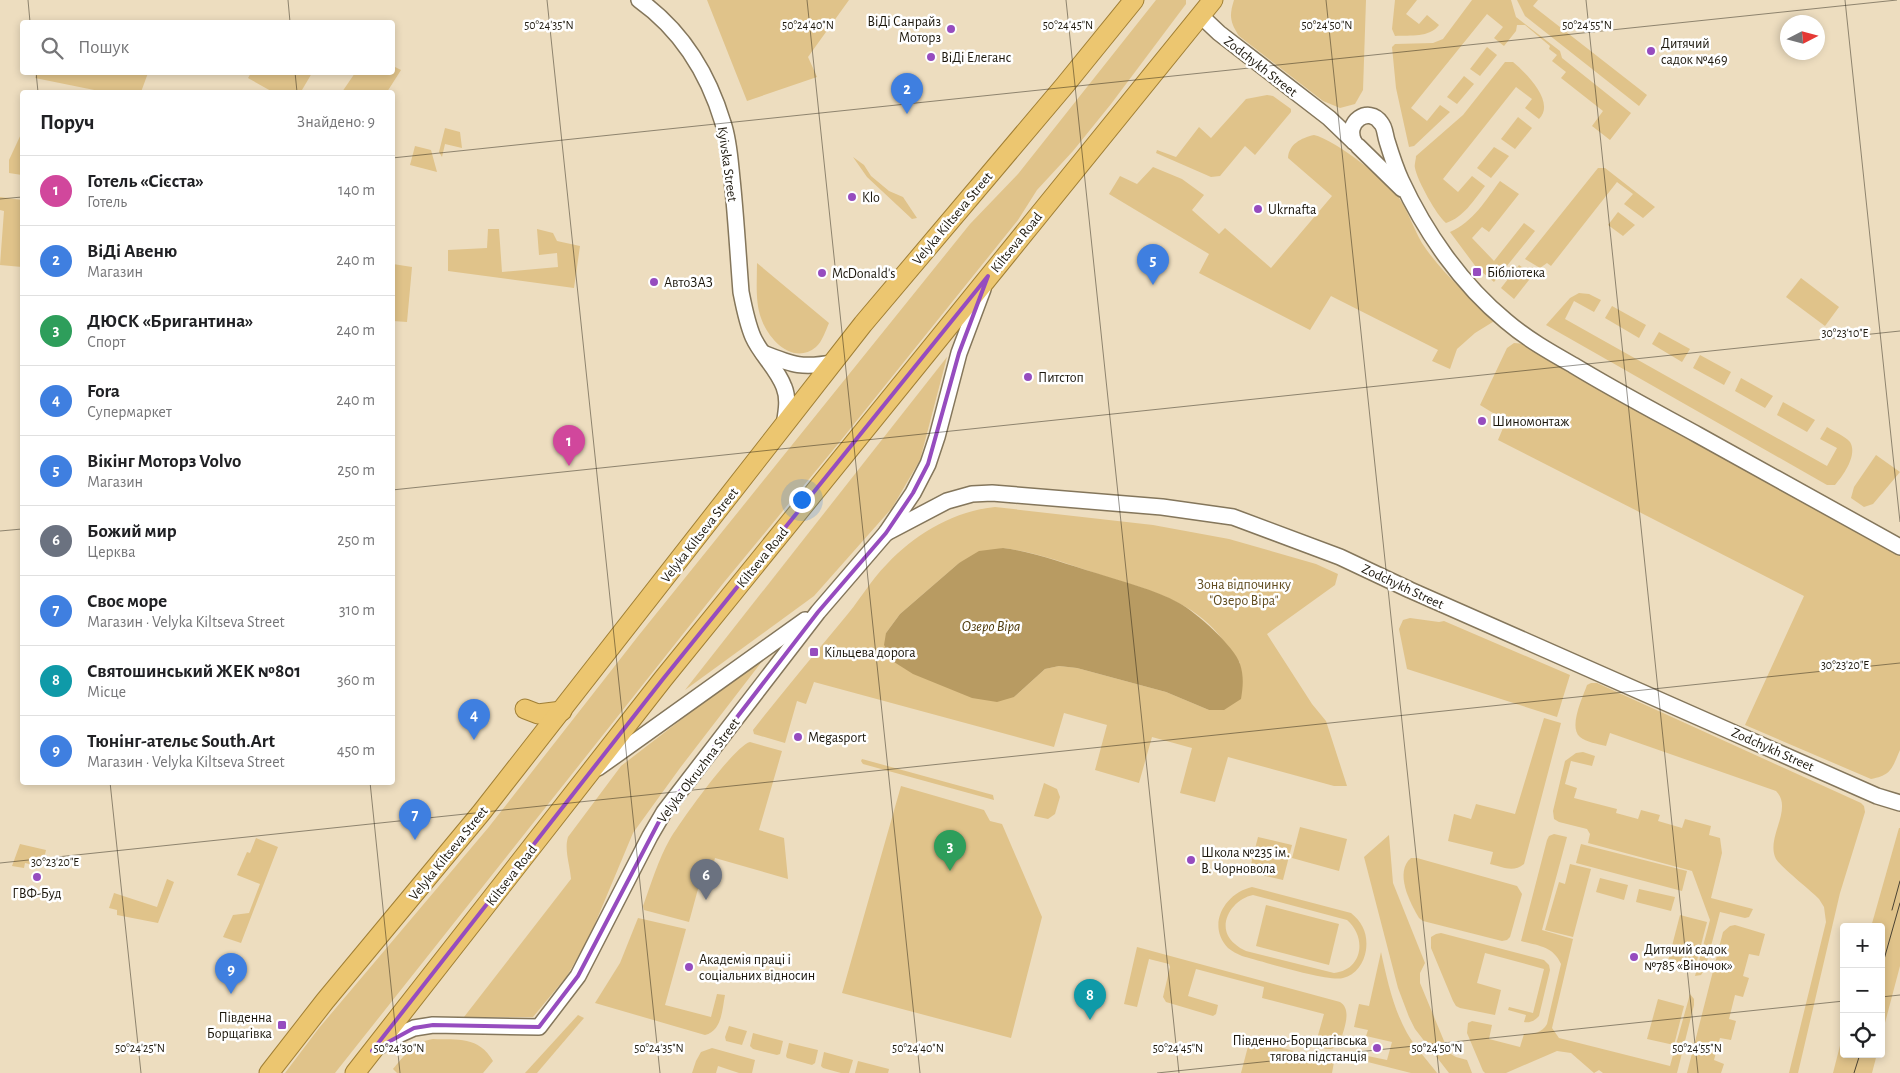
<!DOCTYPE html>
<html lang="uk">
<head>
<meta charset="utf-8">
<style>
  :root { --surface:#fff; --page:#f2f2f2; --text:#202124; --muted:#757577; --line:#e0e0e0; --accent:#111827 }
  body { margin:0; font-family:"Alegreya Sans",sans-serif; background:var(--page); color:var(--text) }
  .controls { position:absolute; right:15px; bottom:15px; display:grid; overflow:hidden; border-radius:5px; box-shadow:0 2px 8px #0003 }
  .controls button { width:45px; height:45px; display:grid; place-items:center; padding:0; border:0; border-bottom:1px solid var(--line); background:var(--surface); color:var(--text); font:25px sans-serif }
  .compass { position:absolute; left:1780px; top:15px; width:45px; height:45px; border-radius:50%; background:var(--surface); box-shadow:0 2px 8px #0003; rotate:84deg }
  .you { position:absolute; left:801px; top:499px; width:18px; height:18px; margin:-12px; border:4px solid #fff; border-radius:50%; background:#1a73e8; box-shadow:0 0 0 8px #1a73e833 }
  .badge { display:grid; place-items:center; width:32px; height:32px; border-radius:50%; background:var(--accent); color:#fff; font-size:16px; font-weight:700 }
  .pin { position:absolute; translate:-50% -41px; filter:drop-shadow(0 1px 2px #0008) }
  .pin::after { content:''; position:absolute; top:26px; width:18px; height:15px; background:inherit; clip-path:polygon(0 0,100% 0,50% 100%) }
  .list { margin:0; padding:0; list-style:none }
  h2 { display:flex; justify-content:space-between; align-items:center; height:65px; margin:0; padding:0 20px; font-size:21px }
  h2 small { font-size:16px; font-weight:400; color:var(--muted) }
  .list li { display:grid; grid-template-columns:32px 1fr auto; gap:15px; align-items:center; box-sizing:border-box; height:70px; padding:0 20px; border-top:1px solid var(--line) }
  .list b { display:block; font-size:19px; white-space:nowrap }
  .list p { margin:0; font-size:16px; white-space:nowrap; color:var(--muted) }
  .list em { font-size:16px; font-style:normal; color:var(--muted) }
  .icon { flex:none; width:28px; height:28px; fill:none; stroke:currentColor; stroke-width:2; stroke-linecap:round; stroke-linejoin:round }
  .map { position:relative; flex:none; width:1900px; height:1073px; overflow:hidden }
  .search { position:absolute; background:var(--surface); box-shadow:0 2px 8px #0003; left:20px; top:20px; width:375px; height:55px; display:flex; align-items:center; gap:12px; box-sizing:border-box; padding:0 18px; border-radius:5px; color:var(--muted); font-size:19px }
  .panel { position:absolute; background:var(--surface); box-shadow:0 2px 8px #0003; left:20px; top:90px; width:375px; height:695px; border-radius:5px }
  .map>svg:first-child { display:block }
  .green { fill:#e0c38a; fill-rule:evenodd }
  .water { fill:#b89b62 }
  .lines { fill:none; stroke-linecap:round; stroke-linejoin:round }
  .secondary-casing { stroke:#84765b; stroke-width:18 }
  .trunk-casing { stroke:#a07f35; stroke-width:21 }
  .secondary { stroke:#fff; stroke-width:15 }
  .trunk { stroke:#ecc670; stroke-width:19 }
  .tram { stroke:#4a4233; stroke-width:1 }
  .marked { fill:none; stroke:#964cbf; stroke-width:4; stroke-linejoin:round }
  .ticks { fill:none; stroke:#1b160b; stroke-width:1; stroke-opacity:0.45 }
  .poi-dot { fill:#964cbf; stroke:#fff; stroke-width:2 }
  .labels { text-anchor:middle; stroke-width:5; stroke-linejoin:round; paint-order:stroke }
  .poi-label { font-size:14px; fill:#1b160b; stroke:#fff; text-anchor:start }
  .street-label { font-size:14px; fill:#1b160b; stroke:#fff }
  .park-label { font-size:14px; fill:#604b1f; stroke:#fff }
  .water-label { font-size:15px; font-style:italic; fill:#4e390a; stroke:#fff }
  .ticks-label { font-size:12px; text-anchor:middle; fill:#1b160b; stroke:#fff; stroke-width:5; stroke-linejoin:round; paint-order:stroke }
</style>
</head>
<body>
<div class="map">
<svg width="1900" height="1073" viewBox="0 0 1900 1073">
  <rect width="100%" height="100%" fill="#edddbf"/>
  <g class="green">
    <path d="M707,0H849L808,57L817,77L747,101Z"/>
    <path d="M1156,0H1186V4L1111,104L1073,151L1037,190L1018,220L838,444L725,581L335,1073H285L319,1028L488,828L639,635L970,224L1018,174Z"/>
    <path d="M1234,0H1366L1363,90L1355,104L1340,108L1323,101L1239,36C1230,22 1229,16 1234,0Z"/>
    <path d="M1395,0H1417L1406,14L1419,24L1427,15L1439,25C1429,38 1411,35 1395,36L1392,29Z"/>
    <path d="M1472,0H1511L1516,17L1560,51L1562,58L1631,113L1610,140L1592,126L1603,111L1561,78L1566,72L1552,61L1557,55L1549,49L1550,46L1525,25H1517L1516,31L1504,46L1494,38L1503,27L1487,14L1411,108L1427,121L1440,105L1450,112L1414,146L1409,147L1396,88L1392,47L1395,44L1433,43L1443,39Z"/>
    <path d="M1517,0H1538L1533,6L1647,95L1639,106L1525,16Z"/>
    <path d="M1487,47L1497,55L1480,76L1470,69Z"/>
    <path d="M1505,62H1513C1526,73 1556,102 1539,119L1525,108L1532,99L1516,87L1443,179L1458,192L1472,176L1485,186C1473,201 1464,217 1446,223C1437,216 1417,180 1415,168C1414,165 1416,160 1416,156L1463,115Z"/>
    <path d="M393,66L401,70L387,92H342L355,73L392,72Z"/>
    <path d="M37,73V72L148,73L141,92H104L35,78Z"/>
    <path d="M251,73H312L302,90L311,92H270L271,91L248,78Z"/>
    <path d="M1464,76L1474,84L1457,104L1447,97Z"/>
    <path d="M1267,95L1273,96L1291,109V112L1255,155L1245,146L1220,176L1211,177L1156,153L1157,150L1176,157L1199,127L1211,138L1246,99Z"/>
    <path d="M1518,117L1532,128L1515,149L1501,139Z"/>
    <path d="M445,128L460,132L462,148L445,144L442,157L439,152Z"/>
    <path d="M22,132V175L9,173V160Z"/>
    <path d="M1314,135C1336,140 1386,180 1399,198C1410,214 1415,234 1426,249C1446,277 1471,298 1496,320L1475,333L1457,349L1450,369L1432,361L1438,350L1331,296L1310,330L1199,273L1209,254L1109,194L1120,176L1137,184L1153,167L1182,179L1204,195L1192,210L1219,234L1225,228L1271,268L1332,196L1288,158C1289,144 1301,138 1314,135Z"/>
    <path d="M415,146L431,150L437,172L410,165Z"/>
    <path d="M1494,147L1509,156L1491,178L1477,168Z"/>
    <path d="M853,157L864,165L871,176L889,191L903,197L917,218L912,219L867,177Z"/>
    <path d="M1598,168H1605L1655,207L1643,218L1624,204L1633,194L1617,182L1551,266L1547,263L1540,268L1525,259Z"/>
    <path d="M1500,181L1519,194L1489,232L1482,227L1472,238L1494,261L1524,223L1535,231L1494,282L1476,267L1450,232C1473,222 1486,200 1500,181Z"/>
    <path d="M0,197L22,200V267L0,265L4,211L0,210Z"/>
    <path d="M1618,212L1635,225L1623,236L1608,225Z"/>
    <path d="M488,229H499L502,272L558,267L557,253L539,255L537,229L553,233L557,241L580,246L574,288L448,271V250L487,248Z"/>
    <path d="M757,263L829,323C826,330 822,342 816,347C793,366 768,339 761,318C755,301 757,281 757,263Z"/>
    <path d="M393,264L412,267L407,322L393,321Z"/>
    <path d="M1519,265L1533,275L1514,299L1501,288Z"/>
    <path d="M1801,278L1839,307L1825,326L1786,297Z"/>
    <path d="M1579,293L1589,294L1601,300L1594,312L1574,301L1565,319L1827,466L1837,448L1820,439L1827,427C1833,431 1845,436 1850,442C1858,455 1843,476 1835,485H1827L1546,325L1570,298Z"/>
    <path d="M1612,306L1646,325L1639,338L1605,318Z"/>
    <path d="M1659,332L1690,349L1682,362L1652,344Z"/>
    <path d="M1514,343L1526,344L1628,406L1900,555V750C1892,768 1892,775 1871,779L1745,725L1804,596L1498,440L1506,421L1480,405L1507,348Z"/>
    <path d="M1700,355L1731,372L1724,385L1693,368Z"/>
    <path d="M947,357L920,460L892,508L814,596L685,690Z"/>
    <path d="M1741,378L1773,396L1765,408L1735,391Z"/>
    <path d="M1783,402L1815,420L1807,432L1777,415Z"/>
    <path d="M1876,455L1900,472L1873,504L1864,507L1851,498L1854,487Z"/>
    <path d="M995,507L1153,525L1229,539L1316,564L1338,574L1335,585L1267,634L1312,704L1326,721L1347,786H1334L1228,757L1215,802L1180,793L1192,748L1152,737L1139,783L1095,770L1107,725L1064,713L1054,747L814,682L806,704L797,701L785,743L754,734L753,730C782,693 812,657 842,621C858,603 870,581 887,564C915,534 954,511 995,507ZM1003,548C1035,552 1065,563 1095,573C1131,585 1173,594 1203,619C1218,631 1229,648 1240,663L1209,710L1166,692L1077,668L1059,666L1045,669L1014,697L886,633L900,614L959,563Z"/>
    <path d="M1410,618L1439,622L1444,621L1570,675L1557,717L1407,669L1399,629L1403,620Z"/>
    <path d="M770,651L680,768L633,833L589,938L567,976L533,1017H464L571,879C570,865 564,850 568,837L621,766Z"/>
    <path d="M1591,683H1597L1861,803L1864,806L1865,812L1840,893L1798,1073H1789L1826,922L1824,907L1819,899C1810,890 1782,868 1776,859C1765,838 1794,809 1776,791L1610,733L1606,746C1598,744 1586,742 1580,737C1568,727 1583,697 1587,685Z"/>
    <path d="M1544,718L1561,723L1524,864C1513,873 1503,867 1490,864L1493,852L1448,841L1454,814L1471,819L1476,804L1515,814Z"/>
    <path d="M750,742L782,751L759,830L784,838L788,879L715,858L709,879L701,878L689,922L644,910L643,906C651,884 658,860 670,839C680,822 734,746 750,742Z"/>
    <path d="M1583,752L1595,756L1592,766L1571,761L1565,784L1577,788L1574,798L1617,809L1616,813L1638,819L1641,810L1660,815L1658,821L1682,828L1685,819L1711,826L1709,835L1720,838L1722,853L1711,898L1753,909L1749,917L1745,918L1720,912L1705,969L1701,975L1695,976L1710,920L1692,871L1588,843L1590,834L1587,829L1559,822L1554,819L1553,811L1565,761L1576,753Z"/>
    <path d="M862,759L993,795L994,800L863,764L861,761Z"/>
    <path d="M1044,783L1057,789L1060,797L1055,814L1048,819L1034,816Z"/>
    <path d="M901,786L984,810L990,821L1002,824L1042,917L1011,1038L842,993Z"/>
    <path d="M1300,827L1347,839L1339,871L1292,858Z"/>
    <path d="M1899,828H1900V966L1881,1038V927H1871Z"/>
    <path d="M1554,834L1567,837L1542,930L1573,939L1552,1028L1559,1038L1670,1066L1690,994L1694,999V1005L1677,1073H1603L1599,1070L1594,1073L1571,1053L1557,1051L1506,1073H1485L1483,1071L1467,1033L1468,1023L1472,1021L1492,1025L1489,1039L1520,1047L1524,1034C1534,1034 1542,1033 1547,1024L1561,964C1553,946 1538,946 1521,941L1547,840L1549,836Z"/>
    <path d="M1389,835L1393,883L1425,963L1420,973V983L1449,1053L1456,1057L1467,1060L1472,1073H1449L1415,1029L1409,1017L1398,988L1364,857Z"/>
    <path d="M1258,837L1292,845L1283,880L1249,872Z"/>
    <path d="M256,838L278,847L241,943L223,937L233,915L249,913L260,884L237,875L247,852L250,853Z"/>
    <path d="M20,844L46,850L42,867L25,863L24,868L12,866Z"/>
    <path d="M1581,844L1687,871L1682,891L1576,863Z"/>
    <path d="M1411,858H1417L1517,886L1522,894L1510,937L1507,940L1502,941L1423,921L1419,918C1410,903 1394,872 1411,858Z"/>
    <path d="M1570,864L1591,869L1573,937L1545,930L1559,882L1565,884Z"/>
    <path d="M1600,878L1628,885L1624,900L1596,892Z"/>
    <path d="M167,879L174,882L158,923L117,915V910L109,908L114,893L157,907Z"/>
    <path d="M1252,887L1351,913C1363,923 1368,934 1366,950C1364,963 1356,975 1343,978C1328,982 1261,961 1242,956C1237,954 1232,951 1228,948C1206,925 1225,893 1252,887ZM1253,895L1347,920C1367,937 1363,970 1334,973L1246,951C1242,949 1238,947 1235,944C1214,927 1232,899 1253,895Z"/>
    <path d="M1639,889L1675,897L1671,911L1636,902Z"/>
    <path d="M1266,905L1339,924L1329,965L1256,946Z"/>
    <path d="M1680,915L1707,922L1694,972L1667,965Z"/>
    <path d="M638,918L686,929L665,1005L711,1017L717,994L725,995C722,1010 722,1031 705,1035L595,1003L620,963Z"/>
    <path d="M1735,925L1765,934L1759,956L1749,954L1743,976L1749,978L1743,997L1735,995L1729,1019L1736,1021L1731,1040L1720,1038L1714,1060L1724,1064L1721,1073H1687L1723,932L1730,926Z"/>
    <path d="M1441,933L1544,960L1549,965L1550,970L1539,1016C1534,1021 1531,1023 1524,1022L1526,1015L1508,1010L1509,1007L1533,1013L1544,969L1485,953L1477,983L1501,990L1495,1015L1460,1008L1456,1006L1453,1001L1431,948V937L1436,934Z"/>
    <path d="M1137,947L1340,1002C1353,1010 1343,1031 1340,1043C1333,1052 1325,1049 1315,1046L1324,1014L1262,998L1264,987L1196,969L1188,996L1218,1005L1216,1014L1213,1016L1166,1002L1163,997L1170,967L1169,964L1149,959L1137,1007L1124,1004Z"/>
    <path d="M1381,952C1387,979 1393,1008 1407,1033C1415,1047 1427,1060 1437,1073H1411L1352,1058L1353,1053L1387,1060L1392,1042L1366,1036L1368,1030L1354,1027L1359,1004L1369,1006Z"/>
    <path d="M1658,999L1684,1006L1674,1045L1647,1039Z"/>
    <path d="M578,1015L584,1018L537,1073H525Z"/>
    <path d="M729,1026L747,1031L742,1045L726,1041L725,1037Z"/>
    <path d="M1844,1030V1054H1877L1872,1073H1833Z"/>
    <path d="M753,1033L783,1041L780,1054L777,1055L753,1049L750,1046Z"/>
    <path d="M433,1039C457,1040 479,1036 493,1061L483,1073H397L393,1069C406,1054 412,1043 433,1039Z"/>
    <path d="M1250,1039L1334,1062L1332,1073H1241Z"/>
    <path d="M789,1043L818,1050L815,1063L812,1065L787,1058L786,1056Z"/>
    <path d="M712,1048L755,1060L752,1073H739L718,1066L716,1073H692L696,1061L701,1052Z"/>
    <path d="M824,1052L853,1060L849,1073H841L823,1068L821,1066Z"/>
    <path d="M858,1061L889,1069L888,1073H855Z"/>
  </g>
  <path class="water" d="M1003,548C1035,552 1065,564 1096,573C1123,582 1154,589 1179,603C1196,612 1235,647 1240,664C1244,676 1243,687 1241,699L1224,710H1209L1166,692L1077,668L1059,666L1045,669L1014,697L997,702L972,698L913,674L894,662L884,645L886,633L900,614L959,563L979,551Z"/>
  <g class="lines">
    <g class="secondary-casing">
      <g id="secondary">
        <path d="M639,0C681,30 708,73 723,123C729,140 730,160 732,179C736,217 738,254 741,292C744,307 747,323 753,337C761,355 777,368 784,387C789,399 786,413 784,425"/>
        <path d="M1201,16L1219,33L1329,118L1354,142"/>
        <path d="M1354,142C1344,122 1369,105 1381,123C1385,127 1385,135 1387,141C1391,154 1395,167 1401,180C1425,232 1461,284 1506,321C1527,339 1550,352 1573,365C1614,390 1656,412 1698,435C1766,472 1833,510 1900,547"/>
        <path d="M1358,146L1402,189"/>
        <path d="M763,353C793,365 803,369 835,362"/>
        <path d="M886,533L947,501L972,494L992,493L1162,507L1233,517L1340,557L1410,590L1877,796L1900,803"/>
        <path d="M598,768L805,620"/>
        <path d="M380,1046L394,1037L414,1028L433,1025L539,1027L578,976L650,836L664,812L818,612L886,533L913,493L928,464L937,437L959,353L983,289"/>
      </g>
    </g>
    <g class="trunk-casing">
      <g id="trunk">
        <path d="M525,709L538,714L562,711"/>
        <path d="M269,1073L325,1001L481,813L863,324L1065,85L1134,0"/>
        <path d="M355,1073L663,679L1213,0"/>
      </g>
    </g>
    <use href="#secondary" class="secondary"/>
    <use href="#trunk" class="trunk"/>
    <g class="tram">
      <path d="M1892,910L1900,881"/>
      <path d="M1881,970L1900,903"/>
      <path d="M1854,1073L1860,1054"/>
    </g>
  </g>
  <path class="marked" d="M988,276L959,353L928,464L913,493L886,533L818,612L664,812L578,976L539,1027L433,1025L414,1028L372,1051L663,679Z"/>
  <path class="ticks" d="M28,0L30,22M288,0L290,22M547,0L660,1073M807,0L920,1073M1066,0L1179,1073M1326,0L1439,1073M1586,0L1698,1073M1845,0L1900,522M36,72L38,92M295,72L297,92M392,158L1897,0M0,199L22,197M392,490L1900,331M0,531L22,529M110,782L141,1073M370,782L400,1073M0,863L1900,663M1881,997L1900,995M1157,1073L1844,1001"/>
  <g class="poi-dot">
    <circle cx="951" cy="29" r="5"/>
    <circle cx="1651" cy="51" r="5"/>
    <circle cx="931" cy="57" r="5"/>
    <circle cx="852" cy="197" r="5"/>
    <circle cx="1258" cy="209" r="5"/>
    <rect x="1472" y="267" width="10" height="10" rx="2.5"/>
    <circle cx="822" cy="273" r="5"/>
    <circle cx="654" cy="282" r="5"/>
    <circle cx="1028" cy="377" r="5"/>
    <circle cx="1482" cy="421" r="5"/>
    <rect x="809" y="647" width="10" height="10" rx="2.5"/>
    <circle cx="798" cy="737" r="5"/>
    <circle cx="1191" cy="860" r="5"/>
    <circle cx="37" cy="877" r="5"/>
    <circle cx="1634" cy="957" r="5"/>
    <circle cx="689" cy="967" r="5"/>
    <rect x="277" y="1020" width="10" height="10" rx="2.5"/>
    <circle cx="1377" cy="1048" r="5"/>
  </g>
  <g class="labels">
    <g class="poi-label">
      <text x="941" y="26" text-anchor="end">ВіДі Санрайз<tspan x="941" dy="16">Моторз</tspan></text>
      <text x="1661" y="48">Дитячий<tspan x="1661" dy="16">садок №469</tspan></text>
      <text x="941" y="62">ВіДі Елеганс</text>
      <text x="862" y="202">Klo</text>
      <text x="1268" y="214">Ukrnafta</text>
      <text x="1487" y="277">Бібліотека</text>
      <text x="832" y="278">McDonald's</text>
      <text x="664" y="287">АвтоЗАЗ</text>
      <text x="1038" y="382">Питстоп</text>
      <text x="1492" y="426">Шиномонтаж</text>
      <text x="824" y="657">Кільцева дорога</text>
      <text x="808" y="742">Megasport</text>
      <text x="1201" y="857">Школа №235 ім.<tspan x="1201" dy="16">В. Чорновола</tspan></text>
      <text x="37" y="898" text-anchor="middle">ГВФ-Буд</text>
      <text x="1644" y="954">Дитячий садок<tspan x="1644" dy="16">№785 «Віночок»</tspan></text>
      <text x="699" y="964">Академія праці і<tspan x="699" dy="16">соціальних відносин</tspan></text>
      <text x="272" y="1022" text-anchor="end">Південна<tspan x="272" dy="16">Борщагівка</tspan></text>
      <text x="1367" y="1045" text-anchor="end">Південно-Борщагівська<tspan x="1367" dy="16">тягова підстанція</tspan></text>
    </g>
    <g class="street-label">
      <text transform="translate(1261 66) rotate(38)" y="5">Zodchykh Street</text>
      <text transform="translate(728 164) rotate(82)" y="5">Kyivska Street</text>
      <text transform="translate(952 218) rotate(-50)" y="5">Velyka Kiltseva Street</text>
      <text transform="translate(1016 242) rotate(-51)" y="5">Kiltseva Road</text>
      <text transform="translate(699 535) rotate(-52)" y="5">Velyka Kiltseva Street</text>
      <text transform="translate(762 557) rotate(-51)" y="5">Kiltseva Road</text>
      <text transform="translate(1403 586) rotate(25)" y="5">Zodchykh Street</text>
      <text transform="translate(1773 749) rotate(24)" y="5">Zodchykh Street</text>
      <text transform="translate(698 770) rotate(-53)" y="5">Velyka Okruzhna Street</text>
      <text transform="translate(448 853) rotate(-51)" y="5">Velyka Kiltseva Street</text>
      <text transform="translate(511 875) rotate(-52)" y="5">Kiltseva Road</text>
    </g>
    <g class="park-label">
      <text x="1244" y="589">Зона відпочинку<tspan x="1244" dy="16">"Озеро Віра"</tspan></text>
    </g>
    <g class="water-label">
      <text x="991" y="631">Озеро Віра</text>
    </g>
  </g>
  <g class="ticks-label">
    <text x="549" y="29">50°24'35"N</text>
    <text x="808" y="29">50°24'40"N</text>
    <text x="1068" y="29">50°24'45"N</text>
    <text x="1327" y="29">50°24'50"N</text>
    <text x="1587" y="29">50°24'55"N</text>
    <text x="1845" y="337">30°23'10"E</text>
    <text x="1845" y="669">30°23'20"E</text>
    <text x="55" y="866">30°23'20"E</text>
    <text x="140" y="1052">50°24'25"N</text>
    <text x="399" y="1052">50°24'30"N</text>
    <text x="659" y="1052">50°24'35"N</text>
    <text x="918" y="1052">50°24'40"N</text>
    <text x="1178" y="1052">50°24'45"N</text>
    <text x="1437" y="1052">50°24'50"N</text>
    <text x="1697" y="1052">50°24'55"N</text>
  </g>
</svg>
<div class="controls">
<button>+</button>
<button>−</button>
<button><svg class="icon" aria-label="locate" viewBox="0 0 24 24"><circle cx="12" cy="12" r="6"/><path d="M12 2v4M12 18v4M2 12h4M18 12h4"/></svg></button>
</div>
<svg class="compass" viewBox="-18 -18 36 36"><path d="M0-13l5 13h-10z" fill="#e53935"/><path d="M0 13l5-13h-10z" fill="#757577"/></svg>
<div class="you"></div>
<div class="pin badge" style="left:569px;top:466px;background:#d1479c">1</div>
<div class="pin badge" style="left:907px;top:114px;background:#3f7fe0">2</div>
<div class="pin badge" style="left:950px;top:871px;background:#2e9e5b">3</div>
<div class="pin badge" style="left:474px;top:740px;background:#3f7fe0">4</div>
<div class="pin badge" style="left:1153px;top:285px;background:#3f7fe0">5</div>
<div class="pin badge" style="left:706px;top:900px;background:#6b7280">6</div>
<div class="pin badge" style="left:415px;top:840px;background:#3f7fe0">7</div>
<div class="pin badge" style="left:1090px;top:1020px;background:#0f9aa8">8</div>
<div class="pin badge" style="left:231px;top:994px;background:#3f7fe0">9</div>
<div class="search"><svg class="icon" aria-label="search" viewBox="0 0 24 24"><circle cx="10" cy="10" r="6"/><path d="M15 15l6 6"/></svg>Пошук</div>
<section class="panel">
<h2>Поруч<small>Знайдено: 9</small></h2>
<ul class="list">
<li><span class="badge" style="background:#d1479c">1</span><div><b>Готель «Сієста»</b><p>Готель</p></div><em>140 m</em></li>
<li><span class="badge" style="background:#3f7fe0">2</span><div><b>ВіДі Авеню</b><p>Магазин</p></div><em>240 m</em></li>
<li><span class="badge" style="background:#2e9e5b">3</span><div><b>ДЮСК «Бригантина»</b><p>Спорт</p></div><em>240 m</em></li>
<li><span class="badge" style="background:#3f7fe0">4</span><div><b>Fora</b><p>Супермаркет</p></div><em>240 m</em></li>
<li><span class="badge" style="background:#3f7fe0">5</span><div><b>Вікінг Моторз Volvo</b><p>Магазин</p></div><em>250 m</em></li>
<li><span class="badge" style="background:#6b7280">6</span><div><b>Божий мир</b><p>Церква</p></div><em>250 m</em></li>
<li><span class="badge" style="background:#3f7fe0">7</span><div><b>Своє море</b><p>Магазин · Velyka Kiltseva Street</p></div><em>310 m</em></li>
<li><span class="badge" style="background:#0f9aa8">8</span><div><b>Святошинський ЖЕК №801</b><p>Місце</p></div><em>360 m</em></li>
<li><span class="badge" style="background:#3f7fe0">9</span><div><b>Тюнінг-ательє South.Art</b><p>Магазин · Velyka Kiltseva Street</p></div><em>450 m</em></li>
</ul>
</section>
</div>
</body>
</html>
